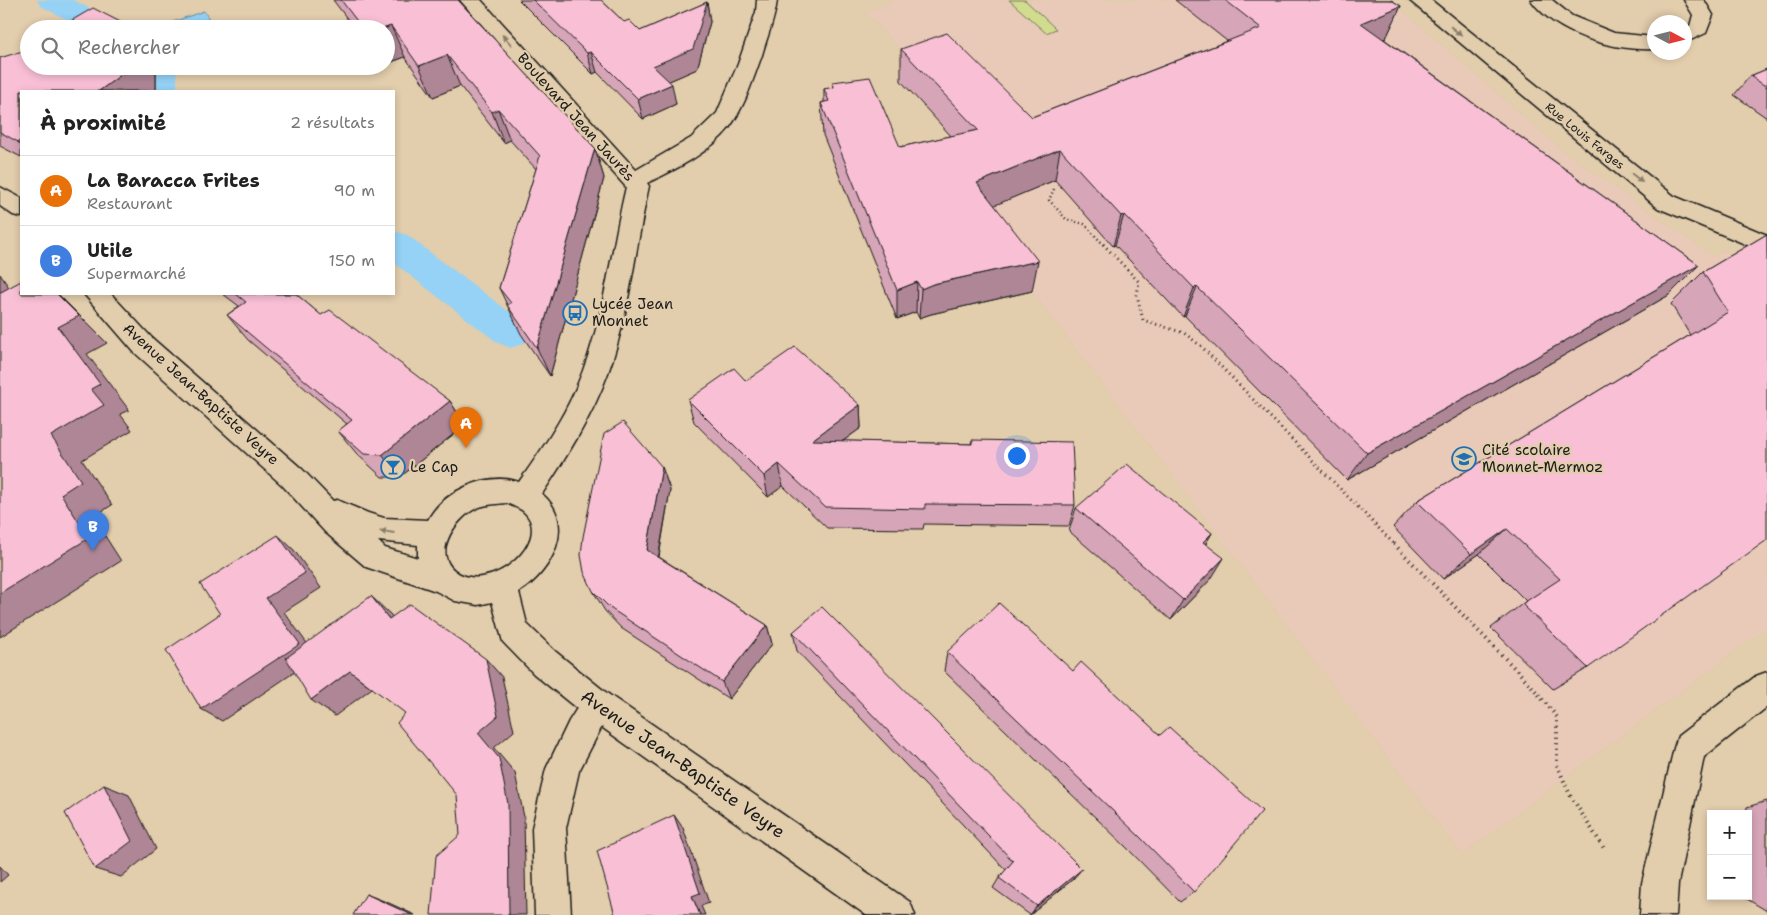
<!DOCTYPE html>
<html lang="fr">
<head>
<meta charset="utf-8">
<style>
  :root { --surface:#fff; --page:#f2f2f2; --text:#222; --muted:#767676; --line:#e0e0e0; --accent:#1f6fb2 }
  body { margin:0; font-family:"Shantell Sans",sans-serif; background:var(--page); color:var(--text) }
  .controls { position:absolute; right:15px; bottom:15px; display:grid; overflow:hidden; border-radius:0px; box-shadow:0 2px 8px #0003 }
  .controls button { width:45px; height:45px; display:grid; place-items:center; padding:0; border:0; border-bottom:1px solid var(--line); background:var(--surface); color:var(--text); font:25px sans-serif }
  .compass { position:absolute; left:1647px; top:15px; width:45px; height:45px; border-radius:50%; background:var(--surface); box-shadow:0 2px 8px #0003; rotate:97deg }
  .you { position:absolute; left:1016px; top:455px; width:18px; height:18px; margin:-12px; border:4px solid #fff; border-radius:50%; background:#1a73e8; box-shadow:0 0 0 8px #1a73e833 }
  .badge { display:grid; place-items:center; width:32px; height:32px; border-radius:50%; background:var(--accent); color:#fff; font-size:16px; font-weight:700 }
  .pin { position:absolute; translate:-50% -41px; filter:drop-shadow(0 1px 2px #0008) }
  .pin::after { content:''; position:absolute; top:26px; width:18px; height:15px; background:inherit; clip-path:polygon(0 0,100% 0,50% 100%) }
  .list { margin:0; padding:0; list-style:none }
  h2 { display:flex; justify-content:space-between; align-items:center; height:65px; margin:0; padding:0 20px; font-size:21px }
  h2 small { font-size:16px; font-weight:400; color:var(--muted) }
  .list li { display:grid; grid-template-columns:32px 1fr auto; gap:15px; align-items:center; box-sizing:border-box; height:70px; padding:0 20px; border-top:1px solid var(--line) }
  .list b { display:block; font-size:19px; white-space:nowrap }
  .list p { margin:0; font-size:16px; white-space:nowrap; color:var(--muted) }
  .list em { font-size:16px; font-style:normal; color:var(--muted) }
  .icon { flex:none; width:28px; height:28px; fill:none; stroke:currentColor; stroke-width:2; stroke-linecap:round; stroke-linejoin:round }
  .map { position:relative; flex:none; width:1767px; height:915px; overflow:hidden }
  .search { position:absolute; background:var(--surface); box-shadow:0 2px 8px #0003; left:20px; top:20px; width:375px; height:55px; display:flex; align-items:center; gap:12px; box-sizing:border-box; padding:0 18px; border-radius:28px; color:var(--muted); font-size:19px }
  .panel { position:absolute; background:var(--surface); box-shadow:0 2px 8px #0003; left:20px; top:90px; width:375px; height:205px; border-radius:0px }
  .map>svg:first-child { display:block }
  .built { fill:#e9c9b8 }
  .green { fill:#d1dc8f; stroke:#767c56 }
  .water { fill:#95d2f6; stroke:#65899f }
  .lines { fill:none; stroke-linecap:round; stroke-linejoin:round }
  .canal { fill:#95d2f6; fill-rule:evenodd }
  .minor-casing { stroke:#1c1c1c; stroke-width:3 }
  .secondary-casing { stroke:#1c1c1c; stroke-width:3 }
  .path-far2 { stroke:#1c1c1c; stroke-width:2.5; stroke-dasharray:1 3; stroke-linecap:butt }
  .path-far1 { stroke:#1c1c1c; stroke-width:3; stroke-dasharray:1 4; stroke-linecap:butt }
  .path { stroke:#1c1c1c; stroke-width:4; stroke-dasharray:1 4.5; stroke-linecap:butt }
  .minor { fill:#e2cdac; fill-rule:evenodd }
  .secondary { fill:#e2cdac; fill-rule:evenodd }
  .wall { fill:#d6a5b7; stroke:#1c1c1c }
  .shaded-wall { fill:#ae8695; stroke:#1c1c1c }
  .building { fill:#f9c0d5; stroke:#1c1c1c }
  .oneway { fill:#897d6b }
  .labels { text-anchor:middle; stroke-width:4.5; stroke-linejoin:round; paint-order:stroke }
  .far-street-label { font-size:12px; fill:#1c1c1c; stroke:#e2cdac }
  .street-label { font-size:15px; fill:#1c1c1c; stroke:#e2cdac }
  .poi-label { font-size:15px; fill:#1c1c1c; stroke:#e2cdac; text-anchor:start }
  .near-street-label { font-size:18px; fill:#1c1c1c; stroke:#e2cdac }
</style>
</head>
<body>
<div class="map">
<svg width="1767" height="915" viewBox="0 0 1767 915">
  <rect width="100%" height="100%" fill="#e2cdac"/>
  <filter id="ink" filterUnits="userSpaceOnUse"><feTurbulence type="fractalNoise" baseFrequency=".02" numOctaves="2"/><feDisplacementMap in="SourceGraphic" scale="10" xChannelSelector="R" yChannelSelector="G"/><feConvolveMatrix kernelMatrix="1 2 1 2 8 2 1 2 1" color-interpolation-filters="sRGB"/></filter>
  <g filter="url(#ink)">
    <path class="built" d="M888,0H1390L1561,150L1713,257L1724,250L1767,272V627L1462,854L968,207L1002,191L901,81L922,72L866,12L890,3Z"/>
    <path class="green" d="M1009,0H1025L1056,29L1046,33Z"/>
    <path class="water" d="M204,11L209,19L181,29H167L164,25Z"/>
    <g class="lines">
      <g class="canal">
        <path d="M37,0H73L118,23L123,29H85L41,6Z"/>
        <rect x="147" y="66" width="30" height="25"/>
        <path d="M394,231L407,235L524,323L530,333L524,343L511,348L498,343L394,263Z"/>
      </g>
      <g class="minor-casing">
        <g id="minor">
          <path d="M1409,0H1431L1674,196L1767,235V253L1658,208Z"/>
          <path d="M1531,0H1552L1572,16L1614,33L1654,37V49C1614,51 1556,35 1531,0Z"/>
          <path d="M1684,0H1704L1713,15L1706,33L1684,43V29L1690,26L1693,15Z"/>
          <path d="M1767,672V707L1704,757L1678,883L1676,915H1640L1642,883L1674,748L1678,736L1756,676Z"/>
          <path d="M597,689L608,694L613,705L579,771L566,828L571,915H535L532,828L546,769L569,721L586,694Z"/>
        </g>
      </g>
      <g class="secondary-casing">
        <g id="secondary">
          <path d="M460,0H481L636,170L691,138L717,113L738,64L756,12L757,0H777C775,19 767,37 762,55C753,79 745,107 729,128C710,152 675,170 647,183L649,186C635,248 630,313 608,373C592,417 567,456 542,494C577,524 552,572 519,592L527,624L556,652L608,694L910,902L915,915H866L586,716L534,674L503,642L492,602L478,605L455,601L436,591L366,567L325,532L282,485L134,352L84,294H111L152,338L302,469L333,501L337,500L368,513L384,518L428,520C443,491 488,471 519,482C540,452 562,421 576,388C604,324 610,254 626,187ZM507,503C512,506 520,508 524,512C555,541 487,598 454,570C432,551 457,517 477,508C486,504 497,504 507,503ZM378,541L418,545V558L385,548Z"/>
          <path d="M0,187L21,198V217L13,215L0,206Z"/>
        </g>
      </g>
      <path class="path-far2" d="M1054,189L1049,200L1066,219L1084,224L1104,245"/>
      <path class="path-far1" d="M1103,244L1139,282L1137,295L1143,320L1184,333L1201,346L1395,545"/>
      <path class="path" d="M1394,544L1529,683L1557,717V765L1570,795L1605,850"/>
      <use href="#minor" class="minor"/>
      <use href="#secondary" class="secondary"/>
    </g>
    <g class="wall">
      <path d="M333,0H458L595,148L604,178L550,376L521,334L499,288L536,169L510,140L504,143L460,86L433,97L405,57L386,64V29H355Z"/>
      <path d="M519,0H601L624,22L640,31L707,2L710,22L697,69L669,81L676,104L643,119L597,72L593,74Z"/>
      <path d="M1175,0H1391L1401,6L1386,38L1384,39L1699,265L1669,295L1347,480L1185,316L1183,317L1115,245L1113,246L1055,180L994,205L1032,291L931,314L919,318L916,312L897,319L823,135L821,103L824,102V89L833,88V82L900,147L951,136L901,81V49L1032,117L1227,41Z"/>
      <path d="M0,58L29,66H156V91H21V157L0,146Z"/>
      <path d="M1767,69V118L1734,95L1750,76Z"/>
      <path d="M1767,234L1588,668L1553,689L1491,628L1526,601L1479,554L1443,579L1393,527L1417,501L1690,335L1671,304L1703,272Z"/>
      <path d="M223,294H296L321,315L450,401L465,425L400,477H382L357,454L338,431L347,424L248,340L227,315L239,306Z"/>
      <path d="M746,381L860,405L861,428L843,441L971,444L972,440L1075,505L1069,526L924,524L923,529L827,528L783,486L768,497L694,422L688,400Z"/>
      <path d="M662,467L670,490L659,557L767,625L772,644L729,699L621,628L605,611L593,591Z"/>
      <path d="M1076,508L1212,533L1206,543L1211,579L1171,620L1069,531Z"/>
      <path d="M793,632L1073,879L1030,915L993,888L999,878L1006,870L797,651Z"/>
      <path d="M947,652L1073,671L1160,735L1194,892L1180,902L1126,847L944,671Z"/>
      <path d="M1767,801V911L1742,896H1748V814H1746L1747,807Z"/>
    </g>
    <g class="shaded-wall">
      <path d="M707,2L710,22L697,69L658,86L653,66Z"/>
      <path d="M1401,6L1386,38L1346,54L1361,23Z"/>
      <path d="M391,26L405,57L386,64V29H382Z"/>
      <path d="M591,52L597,72L593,74L587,53Z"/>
      <path d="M447,55L460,86L433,97L419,66Z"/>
      <path d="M133,66H156V91H99Z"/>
      <path d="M672,84L676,104L643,119L638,99Z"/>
      <path d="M498,109L510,140L504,143L492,112Z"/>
      <path d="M21,140V146L18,142Z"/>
      <path d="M595,148L604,178L550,376L537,348Z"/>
      <path d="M1060,149L1055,180L974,214L977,183Z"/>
      <path d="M1124,215L1115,245L1113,246L1121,216Z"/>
      <path d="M1038,261L1032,291L931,314L919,318L921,289L933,284Z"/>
      <path d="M1699,265L1669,295L1347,480L1367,453Z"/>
      <path d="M0,274L31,320L1,292L0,291Z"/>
      <path d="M917,282L916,312L897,319V290Z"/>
      <path d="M1197,287L1185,316L1183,317L1194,288Z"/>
      <path d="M57,294H58L107,343L87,354L129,410L120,414L132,430L82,460L112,505L93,517L121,561L0,637V593L61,494L51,436L91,389L58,327Z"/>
      <path d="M450,401L465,425L400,477L382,455Z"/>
      <path d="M860,405L861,428L814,462L812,440Z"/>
      <path d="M779,464L783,486L768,497L764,476Z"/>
      <path d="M662,467L670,490L656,571L647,550Z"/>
      <path d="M1507,529L1479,554L1443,579L1471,554Z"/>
      <path d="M1212,533L1199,555L1203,542Z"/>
      <path d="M278,535L294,550L321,588L284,612L317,657L222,721L201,709L266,598Z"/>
      <path d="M1224,558L1211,579L1171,620L1183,600Z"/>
      <path d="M371,596L391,615L409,637L389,619Z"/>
      <path d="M767,625L772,644L729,699L722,682Z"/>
      <path d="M486,659L502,677L514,731L494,748L515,773L524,817L526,915H509L478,733Z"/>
      <path d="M350,671L372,688L335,716L311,700Z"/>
      <path d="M104,785L129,795L156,849L121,877L95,869Z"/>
      <path d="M674,815L683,828L709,903L701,906L705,915H700L692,896Z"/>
      <path d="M0,866L8,875L0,882Z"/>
      <path d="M1082,869L1073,879L1030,915L1037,906Z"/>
      <path d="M366,894L389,903L415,915H412Z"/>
    </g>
    <g class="building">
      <path d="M341,0H458L595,148L537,348L507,305L511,303L499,288L540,156L498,109L492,112L447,55L419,66L391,26L382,29H363Z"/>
      <path d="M533,0H601L624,22L629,20L640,31L707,2L693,49L653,66L672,84L638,99L591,52L587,53Z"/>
      <path d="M1225,0H1391L1401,6L1361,23L1699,265L1367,453L1197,287L1194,288L1124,215L1121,216L1060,149L977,183L1038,261L933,284L921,289L917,282L897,290L821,103L829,101L824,89L834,87L833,82L870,77L900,147L978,130L901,49L947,33L1032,117L1261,28Z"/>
      <path d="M93,8L134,29H57Z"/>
      <path d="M29,49V66H133L99,91H21V140L18,142L0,132V58Z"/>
      <path d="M1767,69V87L1750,76Z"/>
      <path d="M1767,234V540L1588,668L1522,604L1560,579L1507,529L1471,554L1417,501L1728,312L1703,272Z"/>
      <path d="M21,281V294H57L79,316L58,327L100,384L91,389L104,405L51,436L81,481L61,494L89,538L0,593V291L1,292Z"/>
      <path d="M236,294H296L321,315L330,310L450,401L382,455L364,454L338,431L352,420L227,315L246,302Z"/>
      <path d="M795,347L860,405L812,440L972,444V440L1072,442L1075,505L925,504V509L825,507L779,464L764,476L688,400L734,368L746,381Z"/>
      <path d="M623,422L662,467L647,550L767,625L722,682L610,608L593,591L584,572L581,555L583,537L604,434Z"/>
      <path d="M1127,464L1212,533L1203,542L1224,558L1183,600L1076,508Z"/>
      <path d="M278,535L305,573L266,598L300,644L201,709L166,650L220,614L200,584Z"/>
      <path d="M371,596L389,619L410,604L486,659L498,716L478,733L499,758L508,804L509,915H431L436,856L460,835L457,795L397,723L405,713L350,671L311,700L286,658Z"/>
      <path d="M999,603L1073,671L1081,662L1160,735L1169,727L1262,811L1194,892L1138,835L947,652Z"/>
      <path d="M822,607L1082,869L1037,906L999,878L1013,861L793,632Z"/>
      <path d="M104,785L132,841L95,869L65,813Z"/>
      <path d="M674,815L700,893L692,896L700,915H615L597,851Z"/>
      <path d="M366,894L412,915H353Z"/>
    </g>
    <defs><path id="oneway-solid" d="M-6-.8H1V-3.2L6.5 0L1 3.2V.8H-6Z" transform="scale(1.25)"/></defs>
    <g class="oneway">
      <use href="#oneway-solid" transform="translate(1456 31) rotate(39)"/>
      <use href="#oneway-solid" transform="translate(507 40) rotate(-132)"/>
      <use href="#oneway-solid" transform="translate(1637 178) rotate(39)"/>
      <use href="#oneway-solid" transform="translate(387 532) rotate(-173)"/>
    </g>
  </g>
  <defs>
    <g id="bus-ring" transform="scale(1.25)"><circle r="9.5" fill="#e2cdac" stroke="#1f6fb2" stroke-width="1.5"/><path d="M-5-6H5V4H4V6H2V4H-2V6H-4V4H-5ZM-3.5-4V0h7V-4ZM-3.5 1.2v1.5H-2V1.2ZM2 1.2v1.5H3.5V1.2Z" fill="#1f6fb2"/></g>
    <g id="school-ring" transform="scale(1.25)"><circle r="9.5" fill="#e2cdac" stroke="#1f6fb2" stroke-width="1.5"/><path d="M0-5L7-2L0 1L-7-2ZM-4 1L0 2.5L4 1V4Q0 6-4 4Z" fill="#1f6fb2"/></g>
    <g id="bar-ring" transform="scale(1.25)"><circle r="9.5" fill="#e2cdac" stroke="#1f6fb2" stroke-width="1.5"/><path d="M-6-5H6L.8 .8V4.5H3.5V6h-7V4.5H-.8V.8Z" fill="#1f6fb2"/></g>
  </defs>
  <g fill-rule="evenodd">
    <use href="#bus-ring" x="575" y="313"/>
    <use href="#school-ring" x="1464" y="459"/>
    <use href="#bar-ring" x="393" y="467"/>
  </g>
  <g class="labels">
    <g class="far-street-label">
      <text transform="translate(1585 136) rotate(39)" y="4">Rue Louis Farges</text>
    </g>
    <g class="street-label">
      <text transform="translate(576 117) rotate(48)" y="5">Boulevard Jean Jaurès</text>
      <text transform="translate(201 394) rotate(42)" y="5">Avenue Jean-Baptiste Veyre</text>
    </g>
    <g class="poi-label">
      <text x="592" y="309">Lycée Jean<tspan x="592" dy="17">Monnet</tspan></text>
      <text x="1482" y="455">Cité scolaire<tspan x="1482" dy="17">Monnet-Mermoz</tspan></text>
      <text x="410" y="472">Le Cap</text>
    </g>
    <g class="near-street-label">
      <text transform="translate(683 764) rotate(35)" y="6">Avenue Jean-Baptiste Veyre</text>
    </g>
  </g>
</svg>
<div class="controls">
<button>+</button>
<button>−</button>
</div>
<svg class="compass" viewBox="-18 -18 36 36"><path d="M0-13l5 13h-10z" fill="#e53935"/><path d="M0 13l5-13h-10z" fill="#767676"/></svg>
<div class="you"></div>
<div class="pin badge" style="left:466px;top:448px;background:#e8710a">A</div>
<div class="pin badge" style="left:93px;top:551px;background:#3f7fe0">B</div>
<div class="search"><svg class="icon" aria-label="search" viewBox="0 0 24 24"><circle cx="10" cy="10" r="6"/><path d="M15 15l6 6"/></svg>Rechercher</div>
<section class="panel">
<h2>À proximité<small>2 résultats</small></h2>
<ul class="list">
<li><span class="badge" style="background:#e8710a">A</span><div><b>La Baracca Frites</b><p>Restaurant</p></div><em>90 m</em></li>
<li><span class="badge" style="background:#3f7fe0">B</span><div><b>Utile</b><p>Supermarché</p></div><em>150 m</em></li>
</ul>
</section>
</div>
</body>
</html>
